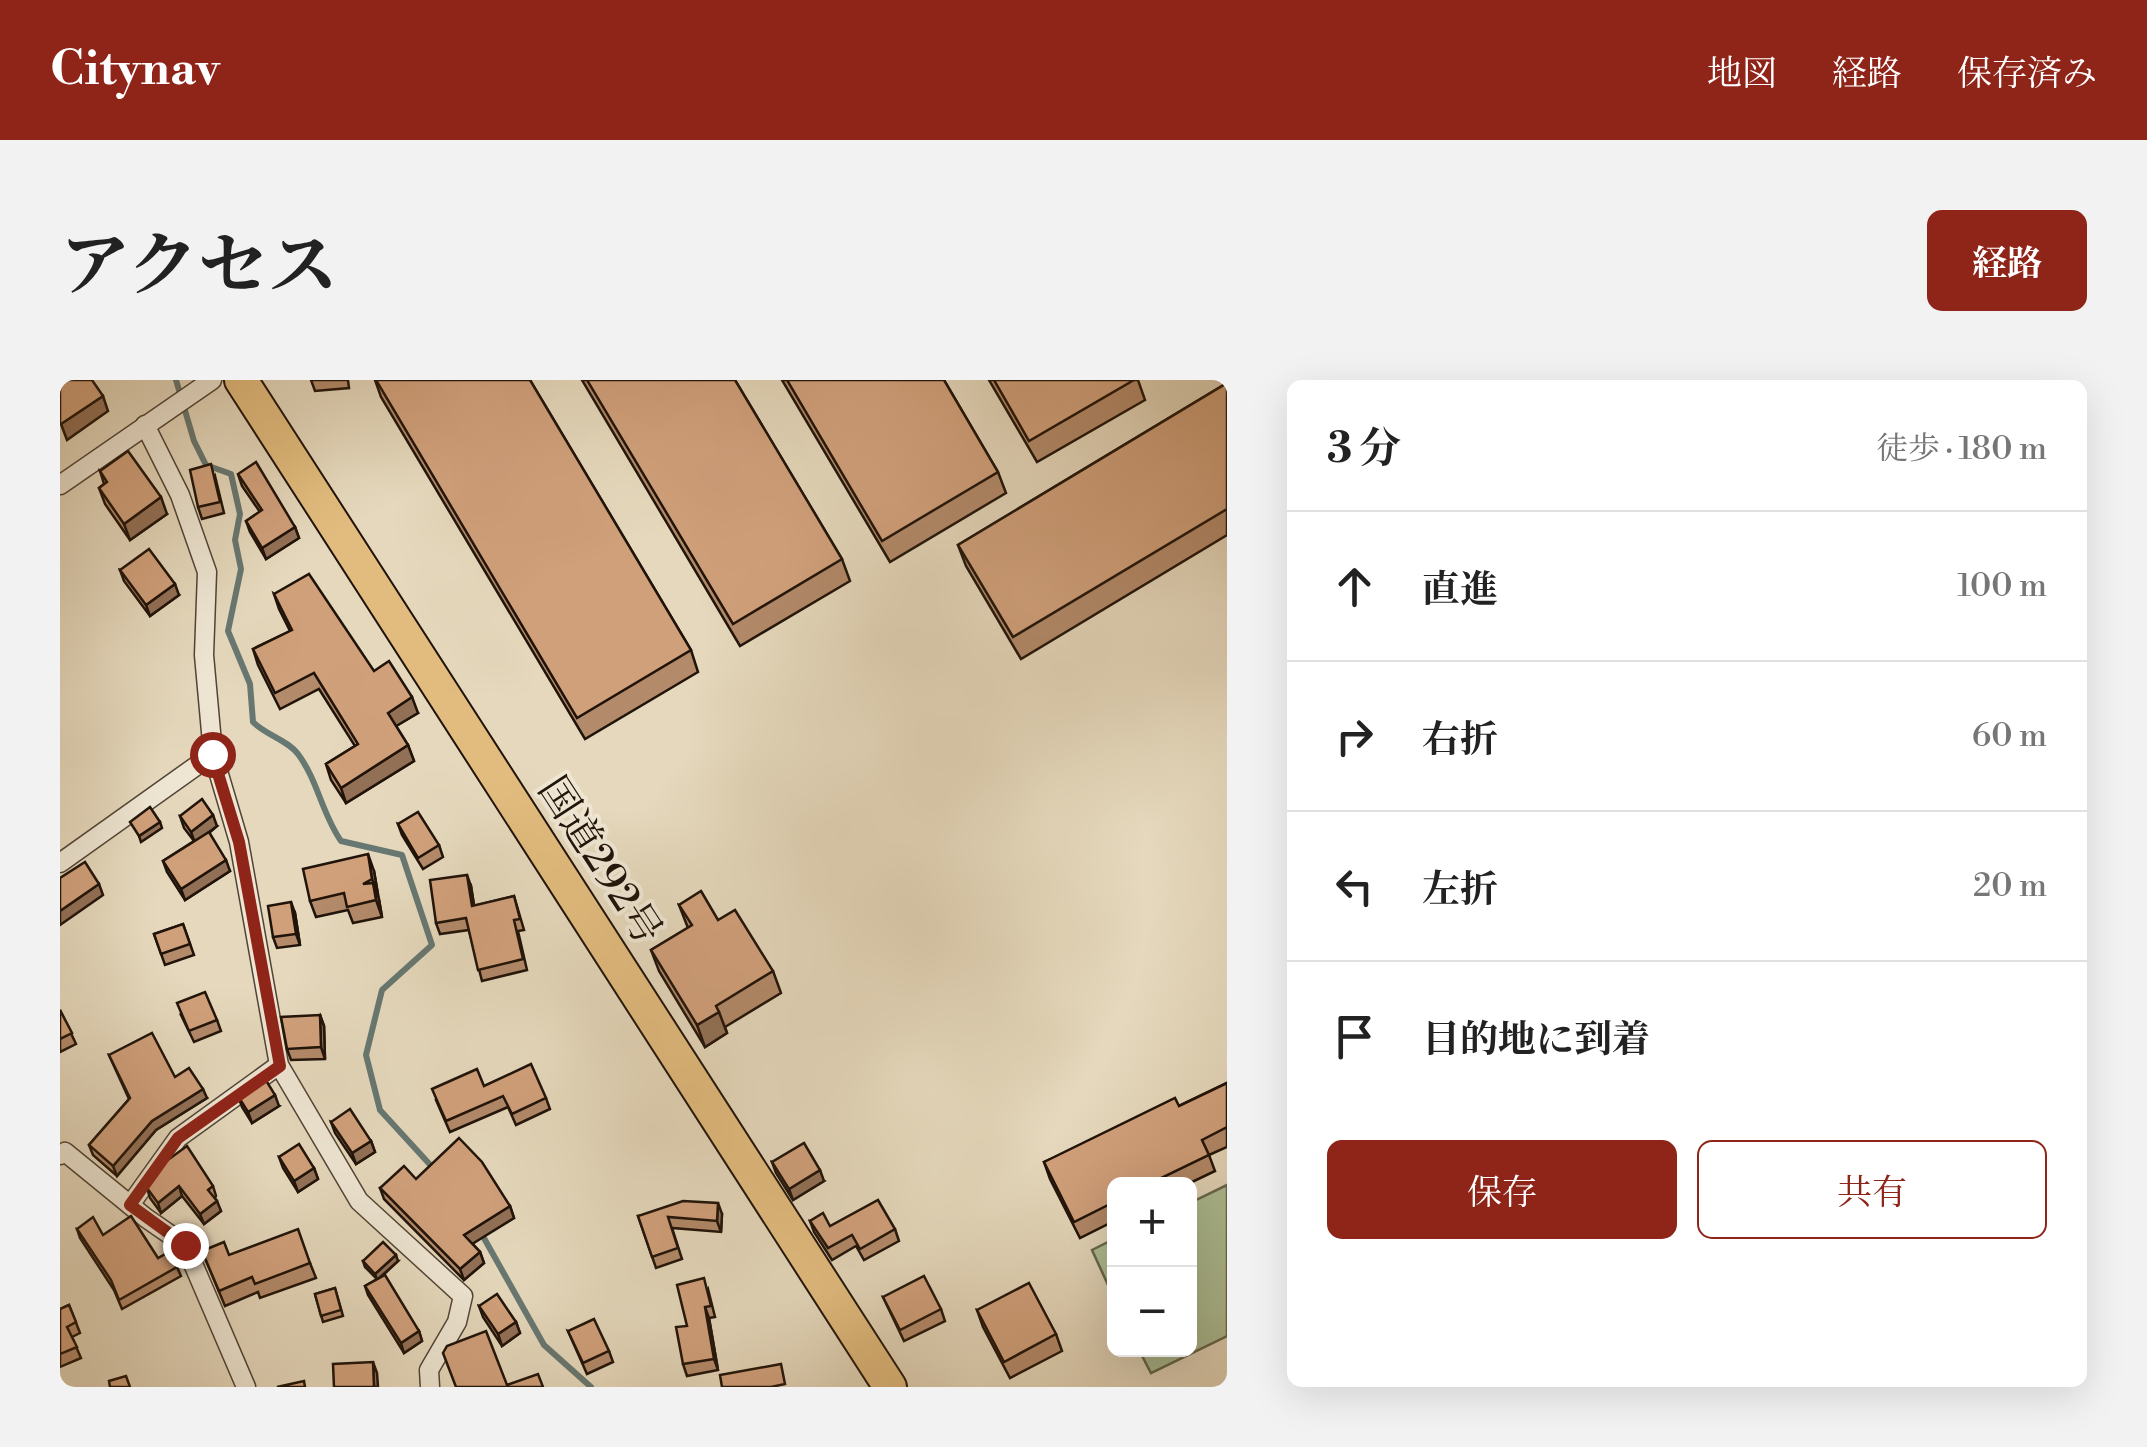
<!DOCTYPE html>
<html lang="ja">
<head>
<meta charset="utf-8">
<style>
  :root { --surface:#fff; --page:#f2f2f2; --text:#222; --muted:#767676; --line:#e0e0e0; --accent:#8f2418 }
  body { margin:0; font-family:"Libre Bodoni","Noto Serif JP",serif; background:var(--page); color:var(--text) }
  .controls { position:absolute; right:30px; bottom:30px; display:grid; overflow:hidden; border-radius:15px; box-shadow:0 10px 40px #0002 }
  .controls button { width:90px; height:90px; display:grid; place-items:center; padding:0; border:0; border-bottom:2px solid var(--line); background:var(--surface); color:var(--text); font:50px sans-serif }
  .stop { position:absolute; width:30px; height:30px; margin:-22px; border:8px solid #8f2418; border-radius:50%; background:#fff }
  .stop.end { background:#8f2418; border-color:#fff; box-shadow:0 2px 10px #0008 }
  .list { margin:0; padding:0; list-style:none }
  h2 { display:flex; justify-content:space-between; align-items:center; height:130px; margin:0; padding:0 40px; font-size:42px }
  h2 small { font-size:32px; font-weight:400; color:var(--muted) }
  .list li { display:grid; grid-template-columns:65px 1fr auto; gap:30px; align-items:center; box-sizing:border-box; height:150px; padding:0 40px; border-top:2px solid var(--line) }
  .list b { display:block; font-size:38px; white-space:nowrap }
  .list em { font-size:32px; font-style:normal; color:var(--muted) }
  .actions { display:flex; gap:20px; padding:30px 40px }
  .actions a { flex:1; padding:22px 0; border:2px solid var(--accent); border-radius:15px; text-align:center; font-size:35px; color:var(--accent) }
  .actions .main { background:var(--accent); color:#fff }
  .icon { flex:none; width:55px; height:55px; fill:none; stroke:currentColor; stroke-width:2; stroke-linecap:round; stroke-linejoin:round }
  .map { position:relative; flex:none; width:1167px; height:1007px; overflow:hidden; border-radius:15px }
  header { display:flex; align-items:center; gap:60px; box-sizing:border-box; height:140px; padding:0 50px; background:var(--accent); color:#fff }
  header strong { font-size:48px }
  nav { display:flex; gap:55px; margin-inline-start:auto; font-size:35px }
  .intro { display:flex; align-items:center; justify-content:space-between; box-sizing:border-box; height:240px; padding:0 60px }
  h1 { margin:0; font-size:70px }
  .button { padding:25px 45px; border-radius:15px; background:var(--accent); color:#fff; font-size:35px; font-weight:700 }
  main { display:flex; gap:60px; padding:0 60px }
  aside { flex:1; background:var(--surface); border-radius:15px; box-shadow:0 10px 40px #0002 }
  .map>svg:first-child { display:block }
  .green { fill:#afc096; stroke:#686a50; stroke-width:2.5 }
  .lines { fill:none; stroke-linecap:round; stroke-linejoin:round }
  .stream { stroke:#677771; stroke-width:6 }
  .street-casing { stroke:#514436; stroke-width:21 }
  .highway-casing { stroke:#201309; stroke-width:36 }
  .street { stroke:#eee6d3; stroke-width:18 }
  .highway { stroke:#e2bc7e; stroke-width:32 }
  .wall { fill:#b38a6a; stroke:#201309; stroke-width:2.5 }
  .shaded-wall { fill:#927056; stroke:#201309; stroke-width:2.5 }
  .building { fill:#d0a07b; stroke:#201309; stroke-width:2.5 }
  .route { stroke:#8f2418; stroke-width:12 }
  .labels { text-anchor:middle; stroke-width:8; stroke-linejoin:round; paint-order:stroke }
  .street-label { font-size:40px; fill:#201309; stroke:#eee6d3 }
</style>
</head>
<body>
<header>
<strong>Citynav</strong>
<nav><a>地図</a><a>経路</a><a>保存済み</a></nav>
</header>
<div class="intro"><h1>アクセス</h1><a class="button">経路</a></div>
<main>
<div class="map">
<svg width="1167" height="1007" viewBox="0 0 1167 1007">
  <rect width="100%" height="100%" fill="#e5d8bc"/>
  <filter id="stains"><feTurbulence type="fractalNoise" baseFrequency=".002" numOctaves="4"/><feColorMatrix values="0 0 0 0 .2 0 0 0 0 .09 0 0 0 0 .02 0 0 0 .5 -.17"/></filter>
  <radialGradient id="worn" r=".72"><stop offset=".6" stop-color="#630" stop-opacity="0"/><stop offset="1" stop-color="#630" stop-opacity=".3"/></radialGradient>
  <g class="green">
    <path d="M1167,805V956L1091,993L1079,970L1130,969V823Z"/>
    <path d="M1054,859V918L1032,870Z"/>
  </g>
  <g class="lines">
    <g class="stream">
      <path d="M116,0L134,61L146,85L171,94L180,134L175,160L181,189L168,251L190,304L193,342C206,355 229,361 238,374C258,401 262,434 281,461L342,475L372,565L322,610L306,675L320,730L374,789"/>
      <path d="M420,851L484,965L531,1007"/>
    </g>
    <g class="street-casing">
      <g id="street">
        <path d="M85,45L120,115L147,192L144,275L153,374L179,462L219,685L299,821L403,916L397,942L369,990L370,1007"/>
        <path d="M0,105L152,0"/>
        <path d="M0,483L153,374"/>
        <path d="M0,775L5,772L86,838L125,865L186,1007"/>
        <path d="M70,825L118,758L219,685"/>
      </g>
    </g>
    <g class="highway-casing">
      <path id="highway" d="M181,0L830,1007"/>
    </g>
    <use href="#street" class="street"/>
    <use href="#highway" class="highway"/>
  </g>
  <g class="wall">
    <path d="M251,0H288L289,8L255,11Z"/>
    <path d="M315,0H470L631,270L638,292L525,359L321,17Z"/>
    <path d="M522,0H675L782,179L790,201L680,266Z"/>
    <path d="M722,0H884L938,92L946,113L830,182Z"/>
    <path d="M929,0H1078L1085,20L977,82Z"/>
    <path d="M1167,3V155L961,279L906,186L898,165Z"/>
    <path d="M40,91L107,134L70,160L45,124L39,108L44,104Z"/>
    <path d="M178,94L235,147L239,158L206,179L190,152L186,141L200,132L182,106Z"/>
    <path d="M155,96L164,133L142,139L138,127Z"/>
    <path d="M60,190L119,215L90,236L64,201Z"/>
    <path d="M214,214L314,291L358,333L336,346L348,365L354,381L286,423L271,400L266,384L295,366L259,309L220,329L198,285L193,269L230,251L219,229Z"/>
    <path d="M120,436L157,446L149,453L170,491L125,520L107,492L103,481L134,461L124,448Z"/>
    <path d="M338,444L379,465L383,477L363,489L342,455Z"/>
    <path d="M314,491L322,537L293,543L288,530L256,537L250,521Z"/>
    <path d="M411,506L414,526L454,516L464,550L458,551L467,590L422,601L409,550L380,554L376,543Z"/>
    <path d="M619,525L658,540L713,591L721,613L665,647L667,653L645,667L599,591L591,570L628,548Z"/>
    <path d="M235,533L240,565L217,568L213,557Z"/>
    <path d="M123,544L134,575L105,585L94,554Z"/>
    <path d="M0,630L16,664L0,672Z"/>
    <path d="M121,635L157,640L161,651L134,662Z"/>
    <path d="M260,635L264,646L265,679L231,680L227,669Z"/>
    <path d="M49,675L115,697L147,718L96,750L57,796L33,775L29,765L69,719Z"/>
    <path d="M1167,703V767L1149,775L1155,791L1128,804H1054V841L1020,858L990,799L984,782L1119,726Z"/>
    <path d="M424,706L486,718L490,729L456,745L448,727L390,752L376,720Z"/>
    <path d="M178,716L219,726L192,743L182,727Z"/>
    <path d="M271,742L311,761L315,772L296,784L275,753Z"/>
    <path d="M219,777L254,788L258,799L238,812L223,788Z"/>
    <path d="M712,782L764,801L733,820L716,793Z"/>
    <path d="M356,799L450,826L454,838L412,863L420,872L424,883L404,900L324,819L320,808Z"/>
    <path d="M153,806L156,816L155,818L161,831L144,844L122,816L101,833L90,818L87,808Z"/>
    <path d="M662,834L661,852L612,848L622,879L596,888L578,836Z"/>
    <path d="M750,841L770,846L835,849L839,861L804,880L796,866L772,880L754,852Z"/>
    <path d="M17,849L43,855L98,878L117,887L121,896L62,929L54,910L20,858Z"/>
    <path d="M142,871L169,875L250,883L256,898L200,918L198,912L165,926Z"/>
    <path d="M303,881H338L320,898L359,951L362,961L344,973L308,915L305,906L317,899L305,887Z"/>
    <path d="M275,908L283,936L263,942L255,914Z"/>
    <path d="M648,909L655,937L649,938L658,990L627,996L623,984L627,946Z"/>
    <path d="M823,917L881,929L885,941L844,961Z"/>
    <path d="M9,925L20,953L12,957L21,978L0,987V929Z"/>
    <path d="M419,926L456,942L460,953L442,966L423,937Z"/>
    <path d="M917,930L996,954L1002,971L950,998L923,947Z"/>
    <path d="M508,951L549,971L553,982L527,994Z"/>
  </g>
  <g class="shaded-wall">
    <path d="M43,16L48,31L7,60L1,44Z"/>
    <path d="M101,117L107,134L70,160L64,144Z"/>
    <path d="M235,147L239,158L206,179L202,168Z"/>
    <path d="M115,204L119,215L90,236L86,225Z"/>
    <path d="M352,317L358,333L333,348L328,333Z"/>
    <path d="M348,365L354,381L286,423L281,408Z"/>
    <path d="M153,435L157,446L135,463L131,452Z"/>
    <path d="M100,442L102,448L81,462L79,456Z"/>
    <path d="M308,474L314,491L318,515L312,499Z"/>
    <path d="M166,480L170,491L125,520L121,509Z"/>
    <path d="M407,495L411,506L416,537L412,526Z"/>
    <path d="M313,503L319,519L322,537L316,520Z"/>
    <path d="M39,504L43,515L0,545V531Z"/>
    <path d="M231,522L235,533L240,565L236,554Z"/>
    <path d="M659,632L667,653L645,667L637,645Z"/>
    <path d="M260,635L264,646L265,679L261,667Z"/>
    <path d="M143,709L147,718L96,750L57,796L53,786L92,741Z"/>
    <path d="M215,715L219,726L192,743L188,732Z"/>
    <path d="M311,761L315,772L296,784L292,773Z"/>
    <path d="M254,788L258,799L238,812L234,801Z"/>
    <path d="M760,790L764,801L733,820L729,809Z"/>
    <path d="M119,806L122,816L101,833L98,823Z"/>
    <path d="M157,821L161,831L144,844L140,834Z"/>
    <path d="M658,823L662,834L661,852L657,841Z"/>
    <path d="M450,826L454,838L409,866L404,855Z"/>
    <path d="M420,872L424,883L404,900L400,889Z"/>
    <path d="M336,875L338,881L317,900L315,894Z"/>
    <path d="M645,927L649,938L658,990L654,979Z"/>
    <path d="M456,942L460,953L442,966L438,954Z"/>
    <path d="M359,951L362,961L344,973L341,963Z"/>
    <path d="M313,982L317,993L318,1007H314Z"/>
  </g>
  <g class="building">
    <path d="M0,0H32L43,16L1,44L0,42Z"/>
    <path d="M316,0H470L631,270L517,338Z"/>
    <path d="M527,0H675L782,179L673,244Z"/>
    <path d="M727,0H884L938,92L822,161Z"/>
    <path d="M934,0H1074L969,61Z"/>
    <path d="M1167,3V129L953,257L898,165Z"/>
    <path d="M68,71L101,117L64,144L39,108L47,102L40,91Z"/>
    <path d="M196,82L235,147L202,168L186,141L202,130L178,94Z"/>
    <path d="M151,84L160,122L138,127L130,90Z"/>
    <path d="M89,169L115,204L86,225L60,190Z"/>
    <path d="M249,194L314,291L329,281L352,317L328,333L348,365L281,408L266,384L298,364L254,293L215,313L193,269L232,250L214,214Z"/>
    <path d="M142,419L153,435L131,452L120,436Z"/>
    <path d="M90,427L100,442L79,456L70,442Z"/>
    <path d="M358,432L379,465L358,478L338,444Z"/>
    <path d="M149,452L166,480L121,509L103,481Z"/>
    <path d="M308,474L312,499L303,504L313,503L316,520L287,527L284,513L250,521L243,489Z"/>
    <path d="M25,482L39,504L0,531V498Z"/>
    <path d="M407,495L412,526L454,516L460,539L454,540L463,579L418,590L406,538L376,543L370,500Z"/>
    <path d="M641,511L658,540L675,530L713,591L656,626L659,632L637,645L591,570L632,545L619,525Z"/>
    <path d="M231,522L236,554L213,557L208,526Z"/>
    <path d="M123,544L130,564L101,574L94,554Z"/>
    <path d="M145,612L157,640L129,651L117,623Z"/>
    <path d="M0,630L12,653L0,659Z"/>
    <path d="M260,635L261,667L227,669L221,637Z"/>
    <path d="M92,653L115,697L129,688L143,709L92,741L53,786L29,765L70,718L49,675Z"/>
    <path d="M471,684L486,718L452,734L443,716L386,741L372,709L417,689L424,706Z"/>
    <path d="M204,697L215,715L188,732L178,716Z"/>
    <path d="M1167,703V747L1142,760L1149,775L1089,804H1054V822L1014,842L984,782L1115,718L1119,726Z"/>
    <path d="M290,729L311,761L292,773L271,742Z"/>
    <path d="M399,758L422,782L450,826L404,855L420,872L400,889L320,808L344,786L356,799Z"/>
    <path d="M744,763L760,790L729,809L712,782Z"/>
    <path d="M239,764L254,788L234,801L219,777Z"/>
    <path d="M127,766L153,806L148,810L157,821L140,834L119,806L98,823L87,808L105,782Z"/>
    <path d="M818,820L835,849L800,869L792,855L768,868L750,841L763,833L770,846Z"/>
    <path d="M623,821L658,823L657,841L608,837L618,868L592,877L578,836Z"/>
    <path d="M71,836L98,878L109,872L117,887L59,920L51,900L17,849L33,837L43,855Z"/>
    <path d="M238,849L250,883L195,904L192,897L159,911L142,871L164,862L169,875Z"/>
    <path d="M323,862L336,875L315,894L303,881Z"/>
    <path d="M325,895L359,951L341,963L305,906Z"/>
    <path d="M864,896L881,929L840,950L823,917Z"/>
    <path d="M644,898L651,926L645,927L654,979L623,984L616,947L627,946L617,905Z"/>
    <path d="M969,903L996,954L944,982L917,930Z"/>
    <path d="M275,908L281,930L261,936L255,914Z"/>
    <path d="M437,914L456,942L438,954L419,926Z"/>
    <path d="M9,925L16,942L7,947L17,967L0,974V929Z"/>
    <path d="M534,939L549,971L523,983L508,951Z"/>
    <path d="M426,951L447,1005L478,994L483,1007H396L383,973L387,966Z"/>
    <path d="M313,982L314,1007H274L273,984Z"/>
    <path d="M721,984L725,1004L711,1007H662L660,995Z"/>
    <path d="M66,996L70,1007H50L49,1001Z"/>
    <path d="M244,1001L245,1007H217Z"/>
  </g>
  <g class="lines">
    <path class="route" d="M125,865L70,825L118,758L220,686L179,462L152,374"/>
  </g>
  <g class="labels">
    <g class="street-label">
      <text transform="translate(541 480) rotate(57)" y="14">国道292号</text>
    </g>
  </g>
  <rect width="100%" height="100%" filter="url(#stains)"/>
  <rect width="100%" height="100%" fill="url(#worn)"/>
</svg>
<div class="controls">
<button>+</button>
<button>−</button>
</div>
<div class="stop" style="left:152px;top:374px"></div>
<div class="stop end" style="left:125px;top:865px"></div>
</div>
<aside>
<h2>3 分<small>徒歩 · 180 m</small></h2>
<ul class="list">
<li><svg class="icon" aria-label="ahead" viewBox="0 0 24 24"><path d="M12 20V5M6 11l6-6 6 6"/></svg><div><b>直進</b></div><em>100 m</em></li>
<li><svg class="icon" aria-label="right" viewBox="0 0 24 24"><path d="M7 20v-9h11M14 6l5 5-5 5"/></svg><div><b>右折</b></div><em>60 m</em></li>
<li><svg class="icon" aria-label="left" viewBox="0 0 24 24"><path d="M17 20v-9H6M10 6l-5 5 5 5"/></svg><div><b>左折</b></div><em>20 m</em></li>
<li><svg class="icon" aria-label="arrive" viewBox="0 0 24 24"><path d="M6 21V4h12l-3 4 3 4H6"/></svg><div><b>目的地に到着</b></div></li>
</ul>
<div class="actions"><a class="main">保存</a><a>共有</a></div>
</aside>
</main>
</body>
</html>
